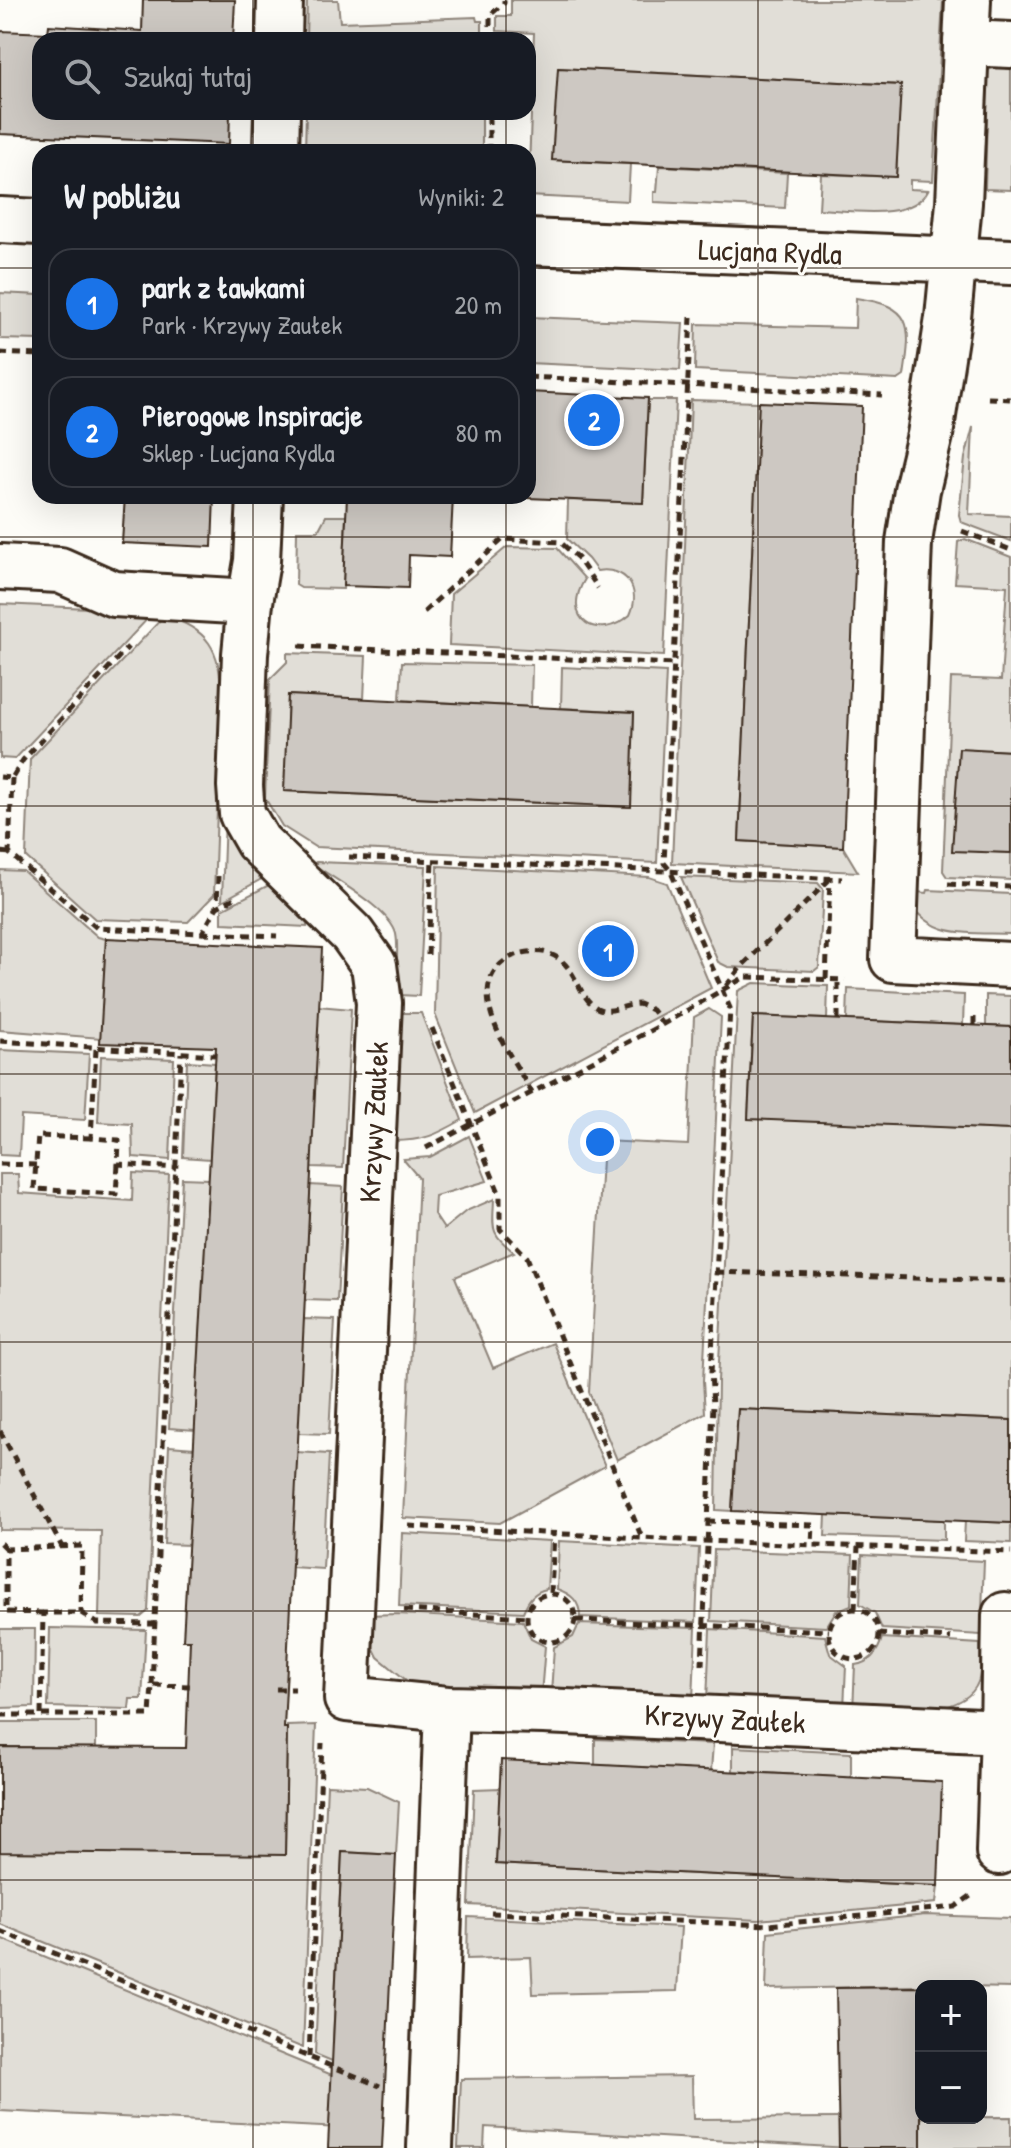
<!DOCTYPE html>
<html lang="pl">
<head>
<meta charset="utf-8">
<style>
  :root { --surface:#171b24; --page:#242831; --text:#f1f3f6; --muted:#9ea1a6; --line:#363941; --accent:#1a73e8 }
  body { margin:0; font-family:"Patrick Hand",sans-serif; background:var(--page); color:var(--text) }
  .controls { position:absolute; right:24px; bottom:24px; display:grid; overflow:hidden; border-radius:16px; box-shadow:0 8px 32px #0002 }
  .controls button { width:72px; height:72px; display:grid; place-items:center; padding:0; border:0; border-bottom:2px solid var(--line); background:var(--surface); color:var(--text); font:40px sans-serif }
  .you { position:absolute; left:600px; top:1142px; width:28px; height:28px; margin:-20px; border:6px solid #fff; border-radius:50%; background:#1a73e8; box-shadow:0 0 0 12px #1a73e833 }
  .badge { display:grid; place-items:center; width:52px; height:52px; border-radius:50%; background:var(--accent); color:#fff; font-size:26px; font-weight:700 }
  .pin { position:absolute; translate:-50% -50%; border:4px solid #fff; box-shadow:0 2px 8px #0006 }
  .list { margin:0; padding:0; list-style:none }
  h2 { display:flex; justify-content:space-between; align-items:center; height:104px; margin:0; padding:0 32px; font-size:34px }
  h2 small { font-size:26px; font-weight:400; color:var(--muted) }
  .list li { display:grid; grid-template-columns:52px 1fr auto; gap:24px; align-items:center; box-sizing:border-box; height:112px; margin:0 16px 16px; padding:0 16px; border:2px solid var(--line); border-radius:24px }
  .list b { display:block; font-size:30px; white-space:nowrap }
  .list p { margin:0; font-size:26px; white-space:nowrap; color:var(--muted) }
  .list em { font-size:26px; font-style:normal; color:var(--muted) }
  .icon { flex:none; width:44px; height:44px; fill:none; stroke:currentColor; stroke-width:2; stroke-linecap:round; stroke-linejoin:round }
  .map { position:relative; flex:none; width:1011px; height:2148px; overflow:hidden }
  .search { position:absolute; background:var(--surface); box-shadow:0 8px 32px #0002; left:32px; top:32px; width:504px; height:88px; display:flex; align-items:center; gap:20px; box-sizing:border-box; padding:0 28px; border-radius:24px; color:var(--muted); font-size:30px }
  .panel { position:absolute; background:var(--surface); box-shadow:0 8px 32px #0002; left:32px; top:144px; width:504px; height:360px; border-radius:24px }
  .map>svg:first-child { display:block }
  .green { fill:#e1ded7; stroke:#8e847a; stroke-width:2 }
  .building { fill:#cdc8c2; stroke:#3b2a1e; stroke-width:2 }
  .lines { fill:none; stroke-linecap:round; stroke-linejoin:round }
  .minor-casing { stroke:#3b2a1e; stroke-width:50 }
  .path { stroke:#3b2a1e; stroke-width:5; stroke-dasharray:8 6; stroke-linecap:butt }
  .minor { stroke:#fdfcf7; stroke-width:44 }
  .grid { fill:none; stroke:#3b2a1e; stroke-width:2; stroke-opacity:0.55 }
  .labels { text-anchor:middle; stroke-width:6; stroke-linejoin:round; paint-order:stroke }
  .street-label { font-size:30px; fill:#3b2a1e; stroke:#fdfcf7 }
</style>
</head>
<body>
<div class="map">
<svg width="1011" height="2148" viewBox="0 0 1011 2148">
  <rect width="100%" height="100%" fill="#fdfcf7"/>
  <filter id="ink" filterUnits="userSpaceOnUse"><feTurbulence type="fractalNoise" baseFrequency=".0125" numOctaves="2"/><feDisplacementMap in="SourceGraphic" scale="16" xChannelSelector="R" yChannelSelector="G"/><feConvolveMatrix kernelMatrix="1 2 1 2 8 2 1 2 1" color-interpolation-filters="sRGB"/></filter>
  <g filter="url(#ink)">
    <g class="green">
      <path d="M307,0H338L340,22L476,17L477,21H482V40H306Z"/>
      <path d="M511,0H943L933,181L910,180V189L928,190C912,222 849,210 819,209L821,174L896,177L900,85L559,68L553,160L630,164L628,201L528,196L534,33L497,31V16H511Z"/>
      <path d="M1011,60V190L985,189L988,70Z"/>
      <path d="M306,112H482V152H305Z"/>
      <path d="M659,166L787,173L785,208L654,202V192H657Z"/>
      <path d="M0,293L40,295V340L0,339Z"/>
      <path d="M856,298C913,306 912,324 904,376L898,380L695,370L696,324L855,328Z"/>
      <path d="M528,317L683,323L680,370L528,363Z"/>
      <path d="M648,400H676L664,656L449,645L451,594L507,547L557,548L585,579C560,620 598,643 630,615C642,588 625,566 597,571L588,559L567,539L568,500L643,503Z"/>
      <path d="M691,400L759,402L739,841L843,847L858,872L672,863Z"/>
      <path d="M973,427L969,514L1011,516V541L961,522L959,515L965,458Z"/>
      <path d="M326,516H346L343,589L301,588L296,585L297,531H318Z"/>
      <path d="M965,539L1011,557V751L959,749L953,850L1011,853V880L947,877L943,871L951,678L1001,680L1007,586L955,583L958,542Z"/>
      <path d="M0,604L155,611L15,759L0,758Z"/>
      <path d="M164,616C208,628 221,650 221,694L214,895L188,922L95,919L26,857L30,759Z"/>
      <path d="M287,653L366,656L364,699L288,695L285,791L630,807L634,712L561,708L562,667L666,672L657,863L315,847L282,826L265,798L270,679L287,662Z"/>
      <path d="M402,662L532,665L531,707L400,700Z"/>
      <path d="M225,817L267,876L222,901Z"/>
      <path d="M316,862L426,866L419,996L399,995L400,986L395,985C396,969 399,950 396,934C390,909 334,879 313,864Z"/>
      <path d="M438,866L649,877L667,883L711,988L475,1113L435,1014Z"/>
      <path d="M0,870L23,871L98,937L106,939L101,1038L0,1030Z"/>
      <path d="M681,877L818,883L823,889L819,967L814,971L728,967L718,962Z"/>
      <path d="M269,885L307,924V927L222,923V909Z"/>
      <path d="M928,890L1011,894V934C974,932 934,940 912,904L917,892L927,893Z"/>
      <path d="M754,983L828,986L827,1019L753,1016L748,1118L1011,1130V1420L738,1409L732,1511L716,1510L718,1381L738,991Z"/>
      <path d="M848,989L964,995L963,1025L847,1020Z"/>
      <path d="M986,995L1011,996V1027L986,1026Z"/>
      <path d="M318,1006L351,1009L343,1168L311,1167Z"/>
      <path d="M709,1009L721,1017L703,1381L705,1413L617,1460L589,1392L603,1141L688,1145L694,1017Z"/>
      <path d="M394,1013H421L462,1120C436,1135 424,1141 393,1141Z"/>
      <path d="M0,1050L89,1054L85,1120L21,1116L19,1156L0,1155Z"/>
      <path d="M101,1056L174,1059L170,1160L133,1157L132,1124L98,1122Z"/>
      <path d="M187,1061L215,1063L210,1159L183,1157Z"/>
      <path d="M469,1136L487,1181L435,1196L434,1214L444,1229L466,1211L494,1199C493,1228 489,1233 514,1252L455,1277L493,1368L553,1343L605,1466L500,1523L403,1518L419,1178L403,1159L430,1157Z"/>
      <path d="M133,1173L169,1175L148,1611L141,1617L99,1616L101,1531L0,1530V1174H18L19,1193L132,1201Z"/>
      <path d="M182,1178L209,1179L195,1430L169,1428Z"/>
      <path d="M310,1185L343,1187L337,1301L305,1300Z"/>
      <path d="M303,1319L335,1320L329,1434L298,1433Z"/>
      <path d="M169,1446L194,1448L189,1545L164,1544Z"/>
      <path d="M296,1452L329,1454L323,1569L291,1567Z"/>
      <path d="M826,1515L944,1520V1540L825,1536Z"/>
      <path d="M965,1521L1011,1523V1543L964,1541Z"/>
      <path d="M402,1533L550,1541L547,1589C534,1591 528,1600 523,1612L399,1606Z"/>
      <path d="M559,1541L699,1548L696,1622L580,1617C580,1601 571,1594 557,1589Z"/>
      <path d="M714,1550L853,1555L851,1605L836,1611L826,1627L711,1621Z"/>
      <path d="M862,1555L984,1561L981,1635L882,1629L875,1613L860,1604Z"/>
      <path d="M398,1614L523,1621L531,1639L545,1646L541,1695L417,1689L378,1657L368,1637L365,1615Z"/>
      <path d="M579,1624L696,1628L693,1700L551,1694L554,1647L573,1637Z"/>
      <path d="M50,1628L146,1630L142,1699H130L129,1709L48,1707Z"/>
      <path d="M0,1629H35L34,1707L0,1708Z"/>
      <path d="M710,1629L825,1636L830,1654L846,1666L844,1708L707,1701Z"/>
      <path d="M882,1638L980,1644C980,1655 982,1672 978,1682C964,1720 885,1711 853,1711L855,1665C870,1663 878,1653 882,1638Z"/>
      <path d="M0,1722H96V1748L0,1747Z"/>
      <path d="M316,1725L303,2048L0,1924V1852L285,1854L287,1726Z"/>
      <path d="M595,1739L713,1744L711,1771L595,1765Z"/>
      <path d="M733,1747L851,1753V1778L733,1771Z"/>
      <path d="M327,1785L367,1787L399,1802L396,1855L342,1852L333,2040L349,2068L315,2054Z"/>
      <path d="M500,1788L496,1864L938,1886L936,1903L758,1920L469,1905L474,1789Z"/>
      <path d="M925,1915L1011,1918V1988L921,1986L766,1989L768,1932Z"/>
      <path d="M468,1917L681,1927L677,1991L533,1994L531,1957L467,1959Z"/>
      <path d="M0,1938L383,2096L382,2130L0,2111Z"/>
      <path d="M692,2076L693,2119L1011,2117V2148H849L485,2127L484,2148H458L461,2079Z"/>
    </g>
    <g class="building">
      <path d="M143,0H235L233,40H40V112H230L229,144L0,134V31L48,33L49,25L142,31Z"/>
      <path d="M558,68L901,85L896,177L552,160Z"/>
      <path d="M528,392L648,398L643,503L528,498Z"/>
      <path d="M759,402L862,406L843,847L739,841Z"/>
      <path d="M125,496H214L212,547L122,543Z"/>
      <path d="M347,496H453L450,557L409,555L408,588L343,586Z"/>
      <path d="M288,695L634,712L631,807L284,791Z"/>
      <path d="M959,748L1011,751V853L952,851Z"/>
      <path d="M106,938L322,948L284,1728H287L285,1855L0,1852V1747L186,1748L190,1640H183L216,1047L100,1043Z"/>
      <path d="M753,1016L1011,1027V1130L748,1119Z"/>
      <path d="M738,1409L1011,1420V1523L732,1511Z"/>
      <path d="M501,1760L942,1782L938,1886L496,1864Z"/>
      <path d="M342,1852L396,1855L382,2148H328Z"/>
      <path d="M921,1987V2148H839L836,1988Z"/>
    </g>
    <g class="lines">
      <g class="minor-casing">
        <g id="minor">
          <path d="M968,0L959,203L948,318L930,435L917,490L909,542L893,959L1011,965"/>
          <path d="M279,40L280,0"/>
          <path d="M966,43L1011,45"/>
          <path d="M276,152L277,112"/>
          <path d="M0,220L40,222"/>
          <path d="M528,242L1011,262"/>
          <path d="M260,496L257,561L250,602L245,654L240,786L242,814L258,842L352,934L374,965L379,1003L347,1699L447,1709L544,1711L1003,1732L999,1852"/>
          <path d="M0,567L60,570L114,594L250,602"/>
          <path d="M1003,1732L1005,1615"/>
          <path d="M430,2148L447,1709"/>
        </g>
      </g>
      <g class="path">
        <path d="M490,40V15L504,3V0"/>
        <path d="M489,152V112"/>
        <path d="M691,317L664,863L670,870L730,1008L711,1373L713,1405L702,1665"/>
        <path d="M0,353L40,355"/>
        <path d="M528,377L882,395"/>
        <path d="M988,398L1011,399"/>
        <path d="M962,531L1011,550"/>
        <path d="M424,612L503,539L560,542L578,558L598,588"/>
        <path d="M299,646L674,664"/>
        <path d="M0,777L12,778L23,760L128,647"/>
        <path d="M12,778L9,853L97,928L202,933L217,907"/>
        <path d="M0,852L9,853"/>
        <path d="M349,857L842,879"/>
        <path d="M218,876L217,907L237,897"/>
        <path d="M948,884L1011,887"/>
        <path d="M202,933L277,936"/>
        <path d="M428,955L432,860"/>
        <path d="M826,979L830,879"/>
        <path d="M726,986L741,967L830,879"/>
        <path d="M838,1019V980"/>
        <path d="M974,1025V1014"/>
        <path d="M432,1028L500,1195V1229L527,1257L642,1538"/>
        <path d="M0,1041L215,1055"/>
        <path d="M96,1049L91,1138L119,1140L118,1164L176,1168"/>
        <path d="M532,1093C514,1059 458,988 509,958C520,952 538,949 550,954C577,964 577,997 597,1008C611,1015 625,1004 639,1004L652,1010L663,1024"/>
        <path d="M91,1138L38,1136L34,1189L116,1194L118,1164"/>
        <path d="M426,1148L663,1024L745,977L845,980"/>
        <path d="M0,1164L36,1165"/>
        <path d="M716,1272L1011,1281"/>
        <path d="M0,1431L62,1547"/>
        <path d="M707,1521L813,1525L812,1544"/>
        <path d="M409,1526L700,1541L1011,1552"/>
        <path d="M0,1543L6,1549"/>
        <path d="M551,1593L554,1534"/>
        <circle cx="551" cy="1618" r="24"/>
        <circle cx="854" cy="1634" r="25"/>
        <path d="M855,1609L858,1547"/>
        <path d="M404,1610L527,1617"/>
        <path d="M43,1613L6,1612V1549L82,1546L81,1613"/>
        <path d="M576,1620L829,1631"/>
        <path d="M878,1634L951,1638"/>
        <path d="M152,1685L181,1053"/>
        <path d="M276,1689H295"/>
        <path d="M0,1715H150L152,1685L191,1686"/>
        <path d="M41,1715L43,1613H81L97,1623L154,1624"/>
        <path d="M491,1913L768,1925L955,1907L972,1895"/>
        <path d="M0,1931L380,2086"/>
        <path d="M309,2057L322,1743"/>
      </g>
      <use href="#minor" class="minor"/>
    </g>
  </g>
  <path class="grid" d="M253,0V40M506,0V40M758,0V2148M253,112V152M506,112V152M0,268H40M528,268H1011M253,496V2148M506,496V2148M0,537H1011M0,806H1011M0,1074H1011M0,1342H1011M0,1611H1011M0,1880H1011"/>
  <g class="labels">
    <g class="street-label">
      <text transform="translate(770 252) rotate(2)" y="10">Lucjana Rydla</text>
      <text transform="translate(374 1122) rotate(-87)" y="10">Krzywy Zaułek</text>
      <text transform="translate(725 1719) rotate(3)" y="10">Krzywy Zaułek</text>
    </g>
  </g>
</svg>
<div class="controls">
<button>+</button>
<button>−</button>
</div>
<div class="you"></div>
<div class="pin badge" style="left:608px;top:951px">1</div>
<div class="pin badge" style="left:594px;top:420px">2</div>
<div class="search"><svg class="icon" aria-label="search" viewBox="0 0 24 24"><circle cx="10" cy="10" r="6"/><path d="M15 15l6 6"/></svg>Szukaj tutaj</div>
<section class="panel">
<h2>W pobliżu<small>Wyniki: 2</small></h2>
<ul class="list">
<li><span class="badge">1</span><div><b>park z ławkami</b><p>Park · Krzywy Zaułek</p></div><em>20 m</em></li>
<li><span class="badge">2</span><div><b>Pierogowe Inspiracje</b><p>Sklep · Lucjana Rydla</p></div><em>80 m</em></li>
</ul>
</section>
</div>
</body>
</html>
